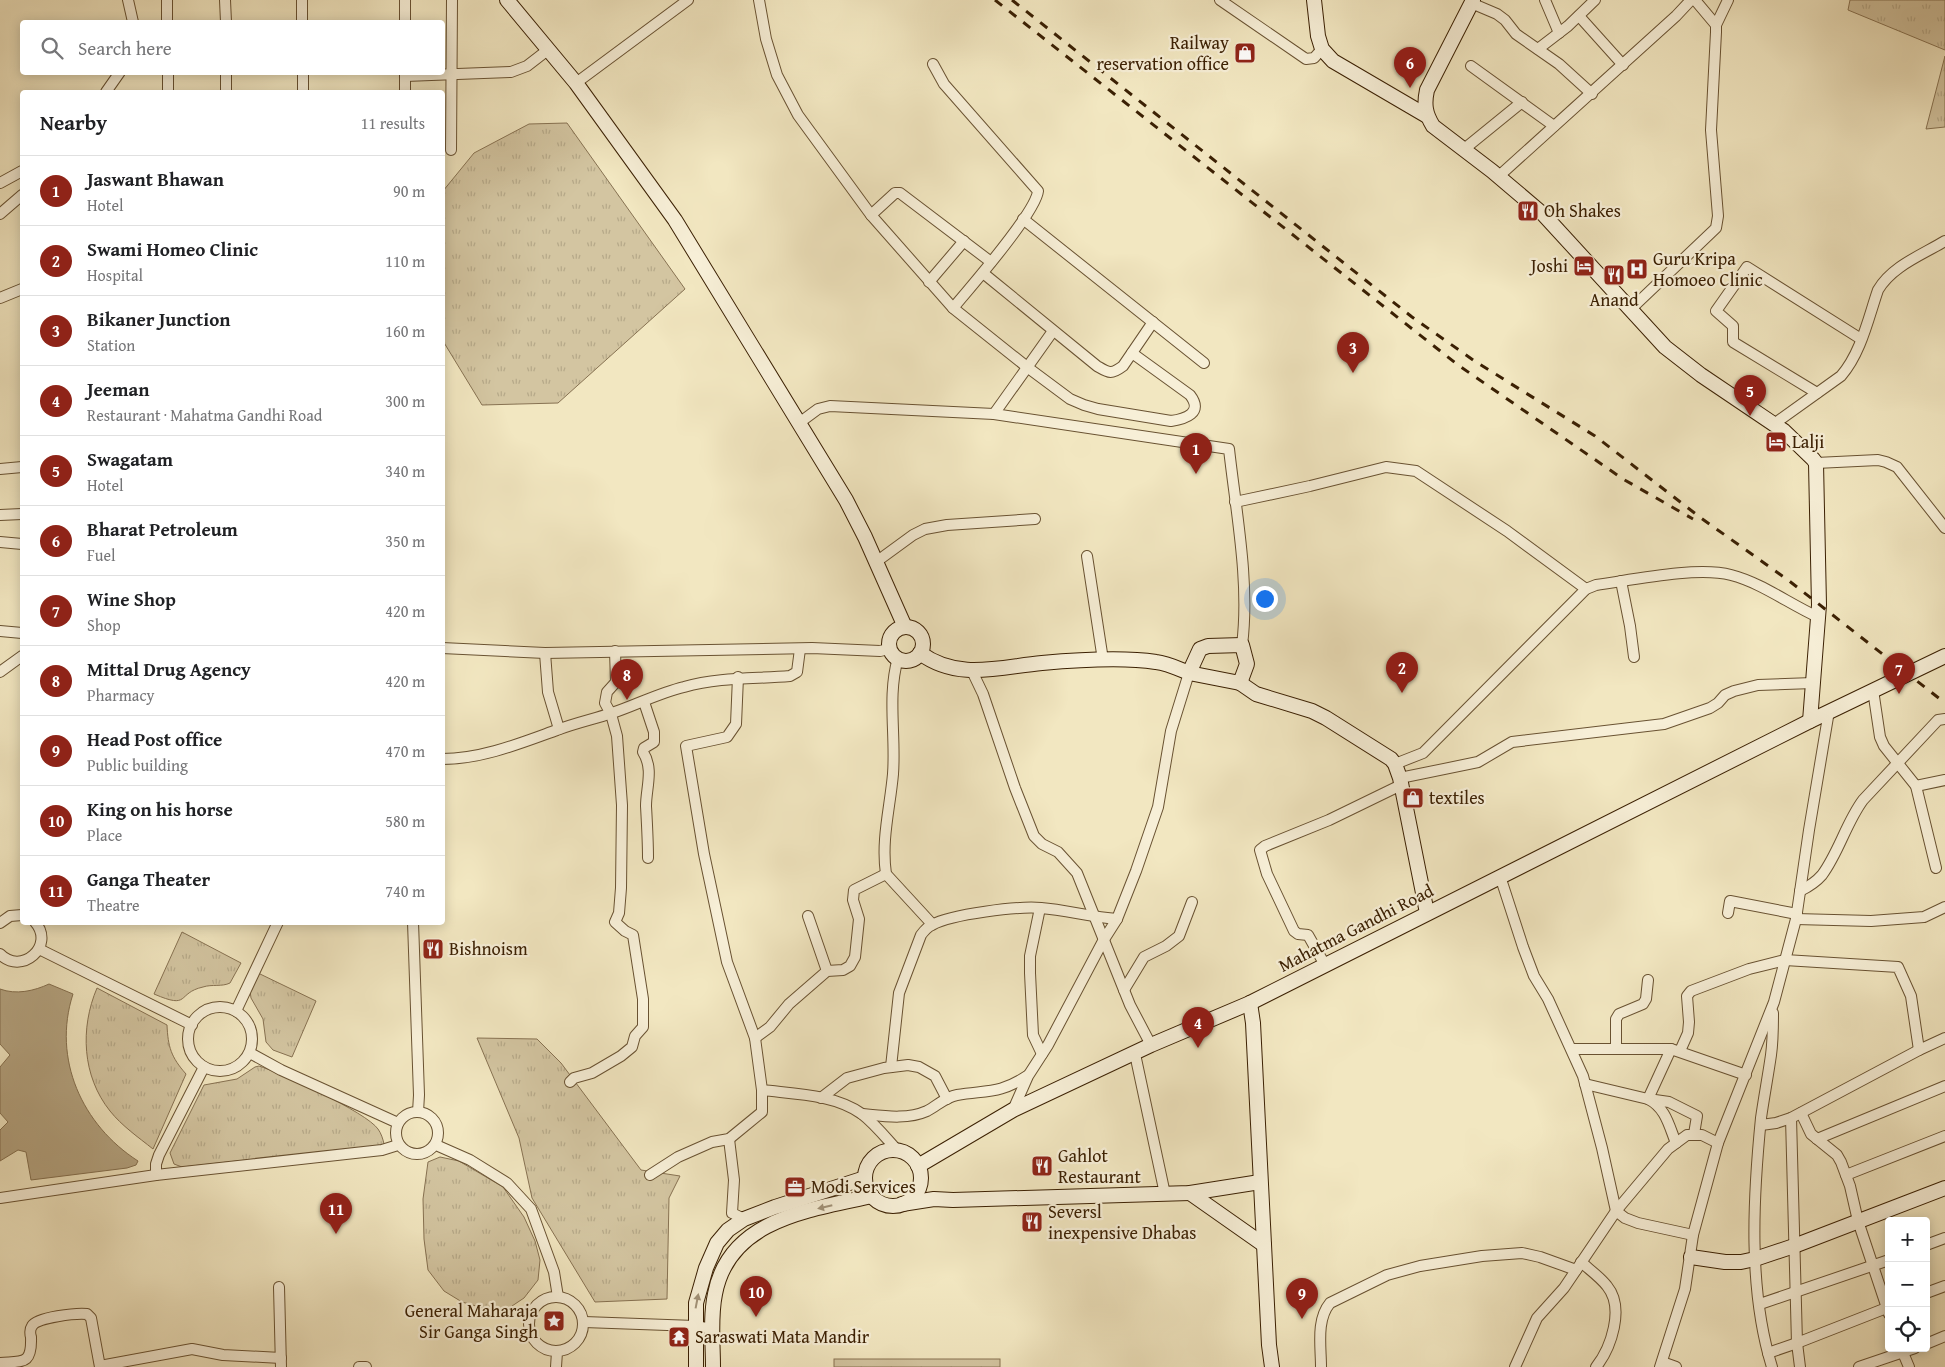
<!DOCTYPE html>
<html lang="en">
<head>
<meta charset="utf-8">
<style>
  :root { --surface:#fff; --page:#f6f6f6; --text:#202124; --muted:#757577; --line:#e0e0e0; --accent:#8f2418 }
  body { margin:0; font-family:"Gentium Book Plus",serif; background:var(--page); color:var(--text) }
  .controls { position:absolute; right:15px; bottom:15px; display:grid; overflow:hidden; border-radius:5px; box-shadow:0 2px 12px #0003 }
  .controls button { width:45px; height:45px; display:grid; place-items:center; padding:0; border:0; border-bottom:1px solid var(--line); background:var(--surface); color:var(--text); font:25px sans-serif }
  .you { position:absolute; left:1264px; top:598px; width:18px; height:18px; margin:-12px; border:4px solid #fff; border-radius:50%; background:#1a73e8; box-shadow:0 0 0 8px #1a73e833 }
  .badge { display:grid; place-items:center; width:32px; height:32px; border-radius:50%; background:var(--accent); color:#fff; font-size:16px; font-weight:700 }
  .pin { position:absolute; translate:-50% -41px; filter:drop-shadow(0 1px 2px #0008) }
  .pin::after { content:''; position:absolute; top:26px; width:18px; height:15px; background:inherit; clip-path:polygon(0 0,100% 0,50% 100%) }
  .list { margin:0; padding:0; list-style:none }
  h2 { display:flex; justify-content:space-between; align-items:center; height:65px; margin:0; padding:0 20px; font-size:21px }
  h2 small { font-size:16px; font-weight:400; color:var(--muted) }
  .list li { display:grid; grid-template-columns:32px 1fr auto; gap:15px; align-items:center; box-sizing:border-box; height:70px; padding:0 20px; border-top:1px solid var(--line) }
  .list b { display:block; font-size:19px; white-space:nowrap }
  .list p { margin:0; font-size:16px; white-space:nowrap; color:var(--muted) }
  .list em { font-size:16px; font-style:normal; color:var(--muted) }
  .icon { flex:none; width:28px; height:28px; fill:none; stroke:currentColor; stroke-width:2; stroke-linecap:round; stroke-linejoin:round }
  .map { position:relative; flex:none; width:1945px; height:1367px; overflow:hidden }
  .search { position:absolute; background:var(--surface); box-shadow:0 2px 12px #0003; left:20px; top:20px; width:425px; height:55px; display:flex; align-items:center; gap:12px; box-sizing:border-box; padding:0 18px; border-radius:5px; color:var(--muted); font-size:19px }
  .panel { position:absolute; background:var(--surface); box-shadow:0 2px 12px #0003; left:20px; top:90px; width:425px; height:835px; border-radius:5px }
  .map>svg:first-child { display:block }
  .grass { fill:url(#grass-tufts); stroke:#877252 }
  .water { fill:#b4a380; stroke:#846f4e }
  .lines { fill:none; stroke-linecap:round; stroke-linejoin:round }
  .street-casing { stroke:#695232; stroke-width:12 }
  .secondary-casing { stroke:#3b2003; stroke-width:16 }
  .street { stroke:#f7efd7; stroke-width:10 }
  .secondary { stroke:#f7efd7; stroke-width:14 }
  .rail { stroke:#3b2003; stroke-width:3; stroke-dasharray:9 9; stroke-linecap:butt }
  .oneway { fill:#a29278 }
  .labels { text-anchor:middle; stroke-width:4.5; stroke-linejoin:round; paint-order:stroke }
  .poi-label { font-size:18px; fill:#3b2003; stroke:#f7efd7; text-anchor:start }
  .street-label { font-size:18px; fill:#3b2003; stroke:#f7efd7 }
</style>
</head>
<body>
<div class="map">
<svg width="1945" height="1367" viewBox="0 0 1945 1367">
  <defs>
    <pattern id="grass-tufts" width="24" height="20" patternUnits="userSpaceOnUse" patternTransform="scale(1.25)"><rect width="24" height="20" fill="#d3c5a1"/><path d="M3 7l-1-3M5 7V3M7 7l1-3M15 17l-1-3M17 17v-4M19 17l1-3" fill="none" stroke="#b6a989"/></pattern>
  </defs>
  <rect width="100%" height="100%" fill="#f2e7c1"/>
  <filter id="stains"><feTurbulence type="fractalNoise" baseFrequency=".004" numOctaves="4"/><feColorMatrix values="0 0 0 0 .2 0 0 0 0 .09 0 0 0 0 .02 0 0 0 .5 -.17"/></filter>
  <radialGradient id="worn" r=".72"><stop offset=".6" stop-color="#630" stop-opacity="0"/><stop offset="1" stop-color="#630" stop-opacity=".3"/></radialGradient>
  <g class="grass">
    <path d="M1850,0H1945V50L1848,10Z"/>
    <path d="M1945,56V127L1926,129Z"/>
    <path d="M567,123L685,289L558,403L482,405L443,341V191L474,153L529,124Z"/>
    <path d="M182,932L241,963L230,983C222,987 212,984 203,987C176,993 191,1010 154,994Z"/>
    <path d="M258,973L316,1001L292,1057L273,1050L266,1042L263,1019L251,998L250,991Z"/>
    <path d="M97,988L167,1025C168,1047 171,1057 186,1074L153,1149C138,1137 122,1126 110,1111C82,1076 80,1028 97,988Z"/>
    <path d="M477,1038L537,1039L561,1063L641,1170L680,1176L669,1198L667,1299L595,1302L532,1198L519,1138Z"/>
    <path d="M259,1066C281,1073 366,1112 378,1129C381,1133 383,1139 384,1144L383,1145L182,1167L174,1164L170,1153L204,1085L237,1079L255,1067Z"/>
    <path d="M440,1157L459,1161L503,1187L524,1217L535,1241L540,1260L538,1280L524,1298L506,1310L483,1308L462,1302L444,1291L428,1270L424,1239L423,1199L428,1162Z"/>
    <rect x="834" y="1359" width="166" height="8"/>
  </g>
  <path class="water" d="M49,984L73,994C52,1059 82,1125 138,1161L136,1165L127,1168L31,1180L26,1152L18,1150L0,1161V1130L8,1122L0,1113V1067L10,1055L0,1044V989C16,995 34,991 49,984Z"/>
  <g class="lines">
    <g class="street-casing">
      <g id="street">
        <path d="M128,0L133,22"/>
        <path d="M167,0V22"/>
        <path d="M225,0L226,22"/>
        <path d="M302,0V22"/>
        <path d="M405,0V22"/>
        <path d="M759,0L766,39L777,75L798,115L871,215L953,308L1027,367L1070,399L1084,405L1098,409L1171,421C1185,419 1204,413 1190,395L1132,353"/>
        <path d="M1220,0L1306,59L1314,58L1322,49"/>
        <path d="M1545,0L1559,33"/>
        <path d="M1471,3L1497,14L1505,20L1516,34L1559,64L1592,94"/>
        <path d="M1579,16L1623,65"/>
        <path d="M1716,25L1728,0"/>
        <path d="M1538,49L1568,26L1595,0"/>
        <path d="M933,64L944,84L1038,191C1036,212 970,288 953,308"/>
        <path d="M1471,66L1554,126"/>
        <path d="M168,72V92"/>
        <path d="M226,72V92"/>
        <path d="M303,72V92"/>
        <path d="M405,72V92"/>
        <path d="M405,76L511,72L527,66L549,49"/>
        <path d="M576,83L688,0"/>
        <path d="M106,92L120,72"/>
        <path d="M451,150L452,0"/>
        <path d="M1463,150L1522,102"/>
        <path d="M1499,176L1676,16L1691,0"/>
        <path d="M0,183L22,171"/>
        <path d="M0,214L22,195"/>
        <path d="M871,215L895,193H900L991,262"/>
        <path d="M1023,219L1204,363"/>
        <path d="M983,273L1097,366C1109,373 1111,375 1123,366L1153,322"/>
        <path d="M929,282L964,241"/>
        <path d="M0,298L22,289"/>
        <path d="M1631,309L1716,228L1718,216L1711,130L1716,32V25L1695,0"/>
        <path d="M1817,393L1733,342V326L1716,311L1747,267L1861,339"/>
        <path d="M994,414L1053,331"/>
        <path d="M799,423L818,409L830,406L994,414L1229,449C1236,512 1250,583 1242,645"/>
        <path d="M1774,424L1841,376C1861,353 1868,319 1878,290C1892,266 1922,255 1945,241"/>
        <path d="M1816,463L1878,460L1886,462L1897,467L1945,528"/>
        <path d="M0,469L22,467"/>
        <path d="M1235,502L1310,486L1386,467L1416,471L1507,531L1586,589"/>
        <path d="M0,515L22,514"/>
        <path d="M0,542L22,544"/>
        <path d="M1087,556L1103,660"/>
        <path d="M876,562L913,535L925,529L947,525L1035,519"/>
        <path d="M1621,581L1630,626L1634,657"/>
        <path d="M0,631L22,633"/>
        <path d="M442,648L545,653L812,648L880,651L889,649"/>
        <path d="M545,653L548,692L559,729"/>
        <path d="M898,658C887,696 896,735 893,774C890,808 881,840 886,874L932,924"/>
        <path d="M972,671L983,694L1015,788L1034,836L1042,844L1058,852L1077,873L1130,1005L1151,1045"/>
        <path d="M0,672L22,656"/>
        <path d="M1873,690L1880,737L1884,746L1916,786L1936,868"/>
        <path d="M644,702L654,732V742L644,748L643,752C654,769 646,788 646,806C647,824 648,841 648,858"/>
        <path d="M442,759C482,759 521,743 557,730C575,723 594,719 612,713C636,705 659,693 684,687C719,677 754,679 790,676L797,672L800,649"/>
        <path d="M1395,764L1423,753L1586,589L1596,585C1632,580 1697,566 1731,575C1762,583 1789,604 1818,617"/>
        <path d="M1400,778L1478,762L1512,742L1664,724L1710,708L1718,703L1725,695L1734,691L1758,685L1813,683"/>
        <path d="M1916,786L1945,780"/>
        <path d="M1500,876L1523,947L1534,976L1548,999L1583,1076L1602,1148L1616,1211L1625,1218L1638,1223L1693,1235"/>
        <path d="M1800,891C1808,887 1816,882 1822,875C1839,852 1846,823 1863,800L1938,720L1945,719"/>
        <path d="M1040,908L1030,956V973L1033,1035L1042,1054"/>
        <path d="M1728,913L1730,901L1797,914"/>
        <path d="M808,916L827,971"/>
        <path d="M1796,919L1871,921L1924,917L1945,907"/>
        <path d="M413,922L419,1095L418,1112"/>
        <path d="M0,923L10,916L22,915"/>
        <path d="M39,949L192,1025"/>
        <path d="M0,954C21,976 56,946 35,922"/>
        <path d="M1325,965L1308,935L1298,934L1294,931L1267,874L1260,850L1265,846L1329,820L1401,785"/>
        <path d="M1124,990L1144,957L1166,946L1179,936L1192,902"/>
        <circle cx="220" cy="1039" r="32"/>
        <path d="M236,1011L278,922"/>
        <path d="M755,1038L770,1027L789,1004L827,971L843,970L850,966L855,957L859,919L853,900L854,890L886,874"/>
        <path d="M1572,1049H1671L1746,1075"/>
        <path d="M1616,1049V1019L1619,1014L1643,1004L1646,999L1648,980"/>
        <path d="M1671,1049L1648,1099L1669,1102L1697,1116L1694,1134"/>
        <path d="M1680,1051L1688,1033L1689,1022L1687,996L1691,991L1749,969L1785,960L1898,967L1911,996L1919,1050"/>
        <path d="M250,1053L281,1070L398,1123"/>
        <path d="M1135,1054L1165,1194"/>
        <path d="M891,1067L899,993L921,935C924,931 927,927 932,925C951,914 1019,906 1041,908C1066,910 1091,917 1117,919"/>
        <path d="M570,1082L574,1078L592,1073L621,1056L632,1047L635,1036L643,1027V999L633,935L625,931L615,922L619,913L621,888L622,805L617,736L611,714L605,703L607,692L616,682L615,651"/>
        <path d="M1585,1084L1648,1099C1666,1108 1669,1126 1676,1143"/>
        <path d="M762,1090C794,1094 834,1094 862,1114C875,1124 886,1138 897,1150"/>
        <path d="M821,1098L847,1078L884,1068L908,1065L919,1067L935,1076L947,1099"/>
        <path d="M1013,1110L1028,1076L1048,1045L1103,941L1117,919L1136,871L1158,807L1171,731L1189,673"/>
        <circle cx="417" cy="1133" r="21"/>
        <path d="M1801,1113L1811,1134L1837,1155L1841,1162L1850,1186L1858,1221L1889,1314"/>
        <path d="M862,1114C883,1116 907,1120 927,1111C937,1106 945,1097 957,1095C987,1090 1000,1094 1027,1076"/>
        <path d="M1791,1118L1797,1343L1800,1367"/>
        <path d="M1761,1125L1776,1123L1791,1118L1919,1050L1945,1038"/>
        <path d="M729,1139L734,1180L732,1213L744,1219"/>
        <path d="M1817,1139L1945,1086"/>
        <path d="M436,1145L470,1160L507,1183L531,1209L554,1272L558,1297"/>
        <path d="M156,1175V1164L159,1155L204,1067"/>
        <path d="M650,1175L678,1157L712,1142L729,1139L762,1112V1090L755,1038L727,962L704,854L686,746L727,737L736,724L738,677"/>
        <path d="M1846,1175L1945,1136"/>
        <path d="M0,1198L156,1175L382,1150L398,1145"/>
        <path d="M1926,1245L1945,1238"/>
        <path d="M1581,1262C1590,1270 1600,1277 1607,1286C1625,1308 1611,1348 1596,1367"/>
        <path d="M279,1287L281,1367"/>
        <path d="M1926,1293L1945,1286"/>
        <circle cx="556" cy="1324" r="27"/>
        <path d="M1760,1304L1889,1260"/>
        <path d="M584,1322L695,1326L713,1329"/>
        <path d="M1926,1344L1945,1336"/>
        <path d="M1901,1348L1909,1367"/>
        <path d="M1768,1353L1797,1343L1889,1307"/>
        <path d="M1662,1362L1676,1367"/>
        <path d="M0,1363C23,1361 32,1365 31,1337C30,1334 30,1329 32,1326C37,1317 77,1313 87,1314L91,1318L100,1367"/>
        <path d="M100,1366L192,1349L223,1355L281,1358"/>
        <path d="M359,1367H366"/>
        <path d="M556,1367L557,1352"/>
        <path d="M1321,1367C1321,1346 1316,1320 1330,1303L1387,1275L1420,1266L1482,1256L1522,1253L1540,1257L1576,1270"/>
        <path d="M1515,1367L1537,1318L1564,1288L1616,1211L1668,1149L1687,1135H1702L1718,1143"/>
        <path d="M1660,1367L1685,1289L1693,1235L1718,1143L1774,1002L1796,919L1809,830L1829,711"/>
        <path d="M1772,1367C1748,1290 1753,1198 1761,1118C1764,1097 1768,1076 1771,1055C1773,1041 1773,1027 1773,1013"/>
        <path d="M1859,1367L1915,1348"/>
      </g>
    </g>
    <g class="secondary-casing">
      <g id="secondary">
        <path d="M507,0L576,83L675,220L846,500L865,537L905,627"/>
        <path d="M1314,0L1318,36L1322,49L1333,61L1427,116"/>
        <path d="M1473,0L1427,90C1424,104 1425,113 1433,126L1492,171L1544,215L1665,347L1701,375L1784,431L1813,459L1816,463L1819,605L1810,721"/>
        <circle cx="906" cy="644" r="17"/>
        <path d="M1242,645L1247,664L1240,683L1189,673L1200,649L1208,646Z"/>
        <path d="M920,653C958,681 999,667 1042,663C1076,660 1123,657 1156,662C1167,663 1179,669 1189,673"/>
        <path d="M1240,683L1256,694L1312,711L1326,718L1391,759L1395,764L1400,778L1427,913"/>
        <path d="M1250,1003L1253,1023L1269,1345L1272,1367"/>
        <circle cx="893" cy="1178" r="28"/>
        <path d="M918,1166L1013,1110L1151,1045L1250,1003L1810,721L1945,656"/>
        <path d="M1190,1193L1264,1245"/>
        <path d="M902,1204L934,1199L953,1200L1190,1193L1260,1182"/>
        <path d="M1691,1257L1725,1262H1741L1755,1259L1794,1246L1945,1188"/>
        <path d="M696,1367V1303L706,1268L717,1243L728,1230L744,1219L775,1207L865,1178"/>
        <path d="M713,1367C713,1343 710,1318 715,1294C729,1219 810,1210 872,1196"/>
      </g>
    </g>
    <use href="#street" class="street"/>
    <use href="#secondary" class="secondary"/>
    <g class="rail">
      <path d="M995,0L1458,365L1623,479L1693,519"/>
      <path d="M1012,0L1412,317L1476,362L1595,436L1701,518L1788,580L1945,703"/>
    </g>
  </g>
  <defs><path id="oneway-solid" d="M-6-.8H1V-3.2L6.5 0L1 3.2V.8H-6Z" transform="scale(1.25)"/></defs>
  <g class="oneway">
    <use href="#oneway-solid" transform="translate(825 1207) rotate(167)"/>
    <use href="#oneway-solid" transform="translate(697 1301) rotate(-79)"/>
  </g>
  <defs>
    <g id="shop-square" transform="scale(1.125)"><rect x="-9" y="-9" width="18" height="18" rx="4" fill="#8f2418" stroke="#f7efd7"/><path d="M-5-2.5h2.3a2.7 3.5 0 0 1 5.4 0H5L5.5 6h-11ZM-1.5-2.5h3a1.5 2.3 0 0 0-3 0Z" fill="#fff"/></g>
    <g id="restaurant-square" transform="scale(1.125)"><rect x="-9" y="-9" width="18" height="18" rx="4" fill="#8f2418" stroke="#f7efd7"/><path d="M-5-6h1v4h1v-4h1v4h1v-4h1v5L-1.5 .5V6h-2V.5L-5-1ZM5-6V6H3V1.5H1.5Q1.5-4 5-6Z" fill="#fff"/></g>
    <g id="hotel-square" transform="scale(1.125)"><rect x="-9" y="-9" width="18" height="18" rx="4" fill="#8f2418" stroke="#f7efd7"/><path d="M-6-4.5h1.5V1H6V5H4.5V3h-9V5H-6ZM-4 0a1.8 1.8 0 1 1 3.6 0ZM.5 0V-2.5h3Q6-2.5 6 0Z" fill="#fff"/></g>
    <g id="hospital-square" transform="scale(1.125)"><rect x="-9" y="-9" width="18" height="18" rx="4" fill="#8f2418" stroke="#f7efd7"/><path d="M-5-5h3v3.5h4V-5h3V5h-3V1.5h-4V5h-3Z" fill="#fff"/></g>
    <g id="office-square" transform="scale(1.125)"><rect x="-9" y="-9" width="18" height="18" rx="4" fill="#8f2418" stroke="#f7efd7"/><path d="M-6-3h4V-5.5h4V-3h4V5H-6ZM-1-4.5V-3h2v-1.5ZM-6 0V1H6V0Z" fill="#fff"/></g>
    <g id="sight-square" transform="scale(1.125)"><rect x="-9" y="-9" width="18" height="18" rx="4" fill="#8f2418" stroke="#f7efd7"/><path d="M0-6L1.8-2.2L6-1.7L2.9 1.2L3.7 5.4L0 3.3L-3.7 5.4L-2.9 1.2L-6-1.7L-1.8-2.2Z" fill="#fff"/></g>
    <g id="temple-square" transform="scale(1.125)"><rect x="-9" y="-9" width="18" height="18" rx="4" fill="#8f2418" stroke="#f7efd7"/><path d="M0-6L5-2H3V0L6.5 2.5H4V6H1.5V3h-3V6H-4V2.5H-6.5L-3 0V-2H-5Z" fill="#fff"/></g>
  </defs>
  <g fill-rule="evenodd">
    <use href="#shop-square" x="1245" y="53"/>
    <use href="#restaurant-square" x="1528" y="211"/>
    <use href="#hotel-square" x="1584" y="266"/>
    <use href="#hospital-square" x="1637" y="269"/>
    <use href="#restaurant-square" x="1614" y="275"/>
    <use href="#hotel-square" x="1776" y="442"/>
    <use href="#shop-square" x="1413" y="798"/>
    <use href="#restaurant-square" x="433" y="949"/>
    <use href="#restaurant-square" x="1042" y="1166"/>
    <use href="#office-square" x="795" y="1187"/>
    <use href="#restaurant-square" x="1032" y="1222"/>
    <use href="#sight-square" x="554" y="1321"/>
    <use href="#temple-square" x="679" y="1337"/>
  </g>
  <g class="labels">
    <g class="poi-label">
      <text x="1229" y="49" text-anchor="end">Railway<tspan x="1229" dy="21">reservation office</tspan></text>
      <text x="1544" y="217">Oh Shakes</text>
      <text x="1653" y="265">Guru Kripa<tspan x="1653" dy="21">Homoeo Clinic</tspan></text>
      <text x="1568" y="272" text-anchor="end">Joshi</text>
      <text x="1614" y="306" text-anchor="middle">Anand</text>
      <text x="1792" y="448">Lalji</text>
      <text x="1429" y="804">textiles</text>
      <text x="449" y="955">Bishnoism</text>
      <text x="1058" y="1162">Gahlot<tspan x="1058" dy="21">Restaurant</tspan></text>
      <text x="811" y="1193">Modi Services</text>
      <text x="1048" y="1218">Seversl<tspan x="1048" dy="21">inexpensive Dhabas</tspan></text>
      <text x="538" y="1317" text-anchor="end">General Maharaja<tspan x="538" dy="21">Sir Ganga Singh</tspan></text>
      <text x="695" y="1343">Saraswati Mata Mandir</text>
    </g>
    <g class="street-label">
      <text transform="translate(1356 928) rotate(-27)" y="6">Mahatma Gandhi Road</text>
    </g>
  </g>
  <rect width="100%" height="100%" filter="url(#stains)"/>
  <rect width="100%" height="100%" fill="url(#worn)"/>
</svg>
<div class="controls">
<button>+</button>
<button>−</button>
<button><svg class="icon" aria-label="locate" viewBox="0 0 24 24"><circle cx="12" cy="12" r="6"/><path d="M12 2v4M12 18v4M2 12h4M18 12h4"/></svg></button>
</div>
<div class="you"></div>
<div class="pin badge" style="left:1196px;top:474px">1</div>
<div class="pin badge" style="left:1402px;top:693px">2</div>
<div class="pin badge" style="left:1353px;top:373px">3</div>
<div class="pin badge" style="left:1198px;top:1048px">4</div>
<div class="pin badge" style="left:1750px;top:416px">5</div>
<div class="pin badge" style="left:1410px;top:88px">6</div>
<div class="pin badge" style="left:1899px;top:694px">7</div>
<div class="pin badge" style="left:627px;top:700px">8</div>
<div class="pin badge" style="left:1302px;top:1319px">9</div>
<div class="pin badge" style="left:756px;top:1317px">10</div>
<div class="pin badge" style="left:336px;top:1234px">11</div>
<div class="search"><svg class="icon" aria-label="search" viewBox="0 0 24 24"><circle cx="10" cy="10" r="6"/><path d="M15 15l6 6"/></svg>Search here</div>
<section class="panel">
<h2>Nearby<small>11 results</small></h2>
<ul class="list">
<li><span class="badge">1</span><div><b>Jaswant Bhawan</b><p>Hotel</p></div><em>90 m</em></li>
<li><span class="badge">2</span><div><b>Swami Homeo Clinic</b><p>Hospital</p></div><em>110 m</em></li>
<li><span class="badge">3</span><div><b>Bikaner Junction</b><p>Station</p></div><em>160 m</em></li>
<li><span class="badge">4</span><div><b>Jeeman</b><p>Restaurant · Mahatma Gandhi Road</p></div><em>300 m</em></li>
<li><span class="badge">5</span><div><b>Swagatam</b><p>Hotel</p></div><em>340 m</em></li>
<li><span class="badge">6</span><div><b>Bharat Petroleum</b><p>Fuel</p></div><em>350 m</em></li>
<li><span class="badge">7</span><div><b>Wine Shop</b><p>Shop</p></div><em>420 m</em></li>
<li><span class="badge">8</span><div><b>Mittal Drug Agency</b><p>Pharmacy</p></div><em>420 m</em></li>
<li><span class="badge">9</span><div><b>Head Post office</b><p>Public building</p></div><em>470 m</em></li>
<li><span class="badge">10</span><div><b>King on his horse</b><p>Place</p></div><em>580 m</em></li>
<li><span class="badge">11</span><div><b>Ganga Theater</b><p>Theatre</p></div><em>740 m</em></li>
</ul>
</section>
</div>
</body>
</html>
